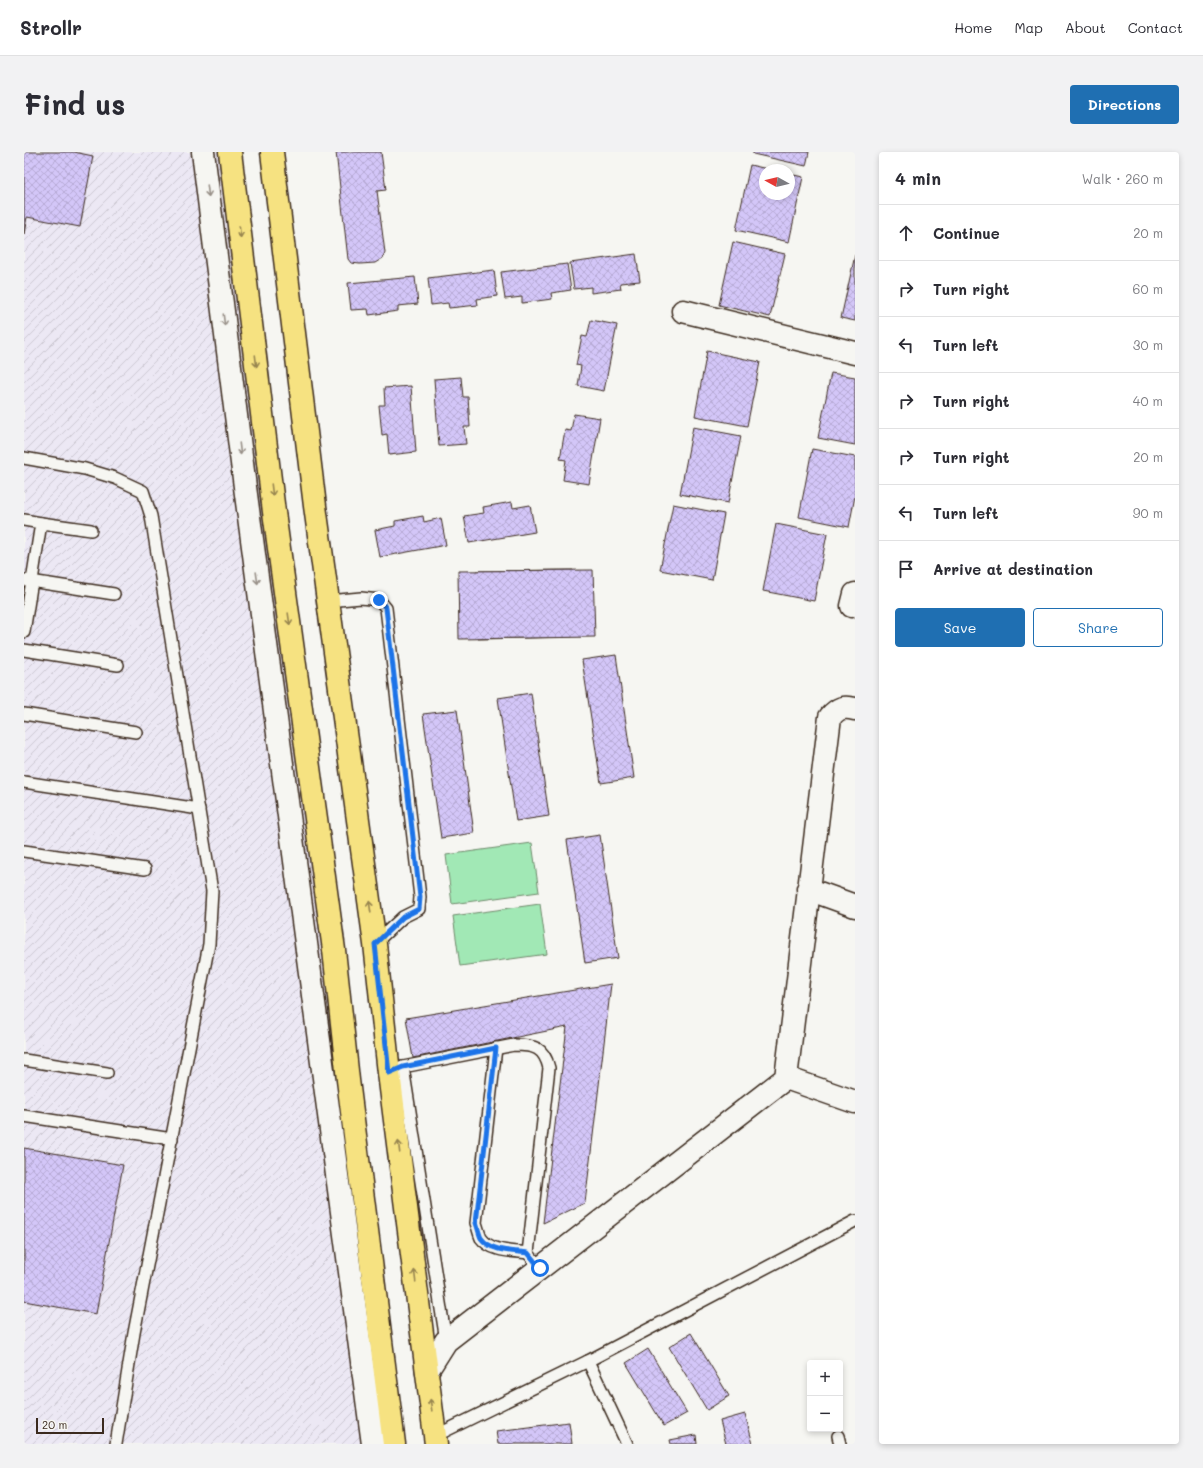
<!DOCTYPE html>
<html lang="en">
<head>
<meta charset="utf-8">
<style>
  :root { --surface:#fff; --page:#f2f2f3; --text:#2b2b33; --muted:#7c7c81; --line:#e1e1e2; --accent:#1f6fb2 }
  body { margin:0; font-family:Mali,sans-serif; background:var(--page); color:var(--text) }
  .controls { position:absolute; right:12px; bottom:12px; display:grid; overflow:hidden; border-radius:4px; box-shadow:0 2px 6px #0003 }
  .controls button { width:36px; height:36px; display:grid; place-items:center; padding:0; border:0; border-bottom:1px solid var(--line); background:var(--surface); color:var(--text); font:20px sans-serif }
  .compass { position:absolute; left:735px; top:12px; width:36px; height:36px; border-radius:50%; background:var(--surface); box-shadow:0 2px 6px #0003; rotate:278deg }
  .scale { position:absolute; left:12px; bottom:10px; width:68px; box-sizing:border-box; padding-left:4px; border:2px solid #3b2a1e; border-top:0; font-size:11px; line-height:14px; white-space:nowrap; color:#3b2a1e; -webkit-text-stroke:3px #f6f6f2; paint-order:stroke }
  .stop { position:absolute; width:12px; height:12px; margin:-9px; border:3px solid #1a73e8; border-radius:50%; background:#fff }
  .stop.end { background:#1a73e8; border-color:#fff; box-shadow:0 1px 4px #0008 }
  .list { margin:0; padding:0; list-style:none }
  h2 { display:flex; justify-content:space-between; align-items:center; height:52px; margin:0; padding:0 16px; font-size:17px }
  h2 small { font-size:13px; font-weight:400; color:var(--muted) }
  .list li { display:grid; grid-template-columns:26px 1fr auto; gap:12px; align-items:center; box-sizing:border-box; height:56px; padding:0 16px; border-top:1px solid var(--line) }
  .list b { display:block; font-size:15px; white-space:nowrap }
  .list em { font-size:13px; font-style:normal; color:var(--muted) }
  .actions { display:flex; gap:8px; padding:12px 16px }
  .actions a { flex:1; padding:9px 0; border:1px solid var(--accent); border-radius:4px; text-align:center; font-size:14px; color:var(--accent) }
  .actions .main { background:var(--accent); color:#fff }
  .icon { flex:none; width:22px; height:22px; fill:none; stroke:currentColor; stroke-width:2; stroke-linecap:round; stroke-linejoin:round }
  .map { position:relative; flex:none; width:831px; height:1292px; overflow:hidden; border-radius:4px }
  header { display:flex; align-items:center; gap:24px; box-sizing:border-box; height:56px; padding:0 20px; background:var(--surface); border-bottom:1px solid var(--line) }
  header strong { font-size:19px }
  nav { display:flex; gap:22px; margin-inline-start:auto; font-size:14px }
  .intro { display:flex; align-items:center; justify-content:space-between; box-sizing:border-box; height:96px; padding:0 24px }
  h1 { margin:0; font-size:28px }
  .button { padding:10px 18px; border-radius:4px; background:var(--accent); color:#fff; font-size:14px; font-weight:700 }
  main { display:flex; gap:24px; padding:0 24px }
  aside { flex:1; background:var(--surface); border-radius:4px; box-shadow:0 2px 6px #0003 }
  .map>svg:first-child { display:block }
  .industrial { fill:url(#industrial-furrows) }
  .green { fill:#a1e8b5; stroke:#6e896a }
  .building { fill:url(#building-cross-hatch); stroke:#3b2a1e }
  .lines { fill:none; stroke-linecap:round; stroke-linejoin:round }
  .lane-casing { stroke:#3b2a1e; stroke-width:14 }
  .street-casing { stroke:#3b2a1e; stroke-width:25 }
  .secondary-casing { stroke:#3b2a1e; stroke-width:25 }
  .primary-casing { stroke:#3b2a1e; stroke-width:25 }
  .lane { stroke:#f6f6f2; stroke-width:11 }
  .street { stroke:#f6f6f2; stroke-width:22 }
  .secondary { stroke:#f6f6f2; stroke-width:22 }
  .primary { stroke:#f6e281; stroke-width:22 }
  .oneway { stroke:#989088 }
  .oneway2 { stroke:#988650 }
  .route { stroke:#1a73e8; stroke-width:5 }
</style>
</head>
<body>
<header>
<strong>Strollr</strong>
<nav><a>Home</a><a>Map</a><a>About</a><a>Contact</a></nav>
</header>
<div class="intro"><h1>Find us</h1><a class="button">Directions</a></div>
<main>
<div class="map">
<svg width="831" height="1292" viewBox="0 0 831 1292">
  <defs>
    <pattern id="industrial-furrows" width="10" height="10" patternUnits="userSpaceOnUse"><rect width="10" height="10" fill="#ece8f4"/><path d="M-1 1l2-2M0 10L10 0M9 11l2-2" fill="none" stroke="#cbc7d1"/></pattern>
    <pattern id="building-cross-hatch" width="8" height="8" patternUnits="userSpaceOnUse"><rect width="8" height="8" fill="#d3c6f8"/><path d="M0 0l8 8M0 8l8-8" fill="none" stroke="#b6aad4"/></pattern>
  </defs>
  <rect width="100%" height="100%" fill="#f6f6f2"/>
  <filter id="ink" filterUnits="userSpaceOnUse"><feTurbulence type="fractalNoise" baseFrequency=".025" numOctaves="2"/><feDisplacementMap in="SourceGraphic" scale="8" xChannelSelector="R" yChannelSelector="G"/><feConvolveMatrix kernelMatrix="1 2 1 2 8 2 1 2 1" color-interpolation-filters="sRGB"/></filter>
  <g filter="url(#ink)">
    <path class="industrial" d="M0,0H198L366,1292H0Z"/>
    <g class="green">
      <path d="M508,691L515,740L428,752L422,703Z"/>
      <path d="M516,752L523,802L436,814L429,764Z"/>
    </g>
    <g class="building">
      <path d="M0,0H50L69,4L56,75L3,65L0,82Z"/>
      <path d="M312,0H357L362,38L353,39L361,101L359,106L351,111L336,112L327,111L324,107Z"/>
      <path d="M729,0H785L782,14L729,2Z"/>
      <path d="M726,13L748,18H741V42H765V22L779,25L765,90L712,78Z"/>
      <path d="M709,90L761,102L746,165L695,153Z"/>
      <path d="M612,102L616,129L596,131L597,137L567,141V135L550,137L546,111Z"/>
      <path d="M831,103V169L817,166Z"/>
      <path d="M543,112L547,138L527,141L528,147L498,151V145L481,147L477,120Z"/>
      <path d="M470,118L473,144L453,147L454,153L425,156L424,151L407,153L404,126Z"/>
      <path d="M391,125L394,152L374,154V159L345,163L344,157L327,158L324,131Z"/>
      <path d="M567,168L593,173L580,239L554,234L557,214L552,213L558,184L563,185Z"/>
      <path d="M683,199L736,210L723,274L671,264Z"/>
      <path d="M807,221L831,225V293L794,286Z"/>
      <path d="M437,225L439,245H444L446,275H440L442,292L415,294L410,227Z"/>
      <path d="M387,234L392,300L365,303L363,282L358,283L355,253H361L360,236Z"/>
      <path d="M550,262L576,266L565,332L539,328L542,308L536,307L541,278L547,279Z"/>
      <path d="M669,275L717,284L704,351L656,342Z"/>
      <path d="M788,297L831,305V344L825,375L775,365Z"/>
      <path d="M488,350L489,356L506,353L511,380L445,391L440,364L460,361L459,355Z"/>
      <path d="M649,352L700,362L688,428L636,418Z"/>
      <path d="M399,364L400,370L417,366L422,393L356,405L351,378L371,374V369Z"/>
      <path d="M752,372L803,382L790,449L739,439Z"/>
      <path d="M549,418L548,485L454,487L452,419Z"/>
      <path d="M569,418L571,485L435,487L434,419Z"/>
      <path d="M592,503L610,626L577,631L558,508Z"/>
      <path d="M507,541L525,664L492,669L474,546Z"/>
      <path d="M433,558L450,681L417,686L399,562Z"/>
      <path d="M576,683L594,806L561,811L543,688Z"/>
      <path d="M587,832L561,1051L519,1071L543,875L389,906L382,866Z"/>
      <path d="M0,996L99,1013L72,1162L0,1149Z"/>
      <path d="M667,1181L705,1244L683,1258L645,1195Z"/>
      <path d="M624,1197L663,1261L640,1274L602,1211Z"/>
      <path d="M721,1262L729,1292H702L696,1269Z"/>
      <path d="M545,1270L548,1292H474L472,1279Z"/>
      <path d="M672,1283L673,1292H647L646,1288Z"/>
    </g>
    <g class="lines">
      <g class="lane-casing">
        <g id="lane">
          <path d="M0,306L61,317L91,326L119,339L127,364L188,739L185,792L110,1181L92,1292"/>
          <path d="M0,368L17,371L0,480"/>
          <path d="M17,371L67,378"/>
          <path d="M0,428L90,442"/>
          <path d="M304,449L337,446L355,448L362,456L396,745L395,757L379,765L351,791"/>
          <path d="M0,498L94,513"/>
          <path d="M0,562L112,580"/>
          <path d="M0,630L175,657"/>
          <path d="M0,699L121,717"/>
          <path d="M472,896L452,1071C454,1076 455,1082 457,1086C467,1100 489,1099 504,1101"/>
          <path d="M0,908L83,921"/>
          <path d="M379,915L422,1189"/>
          <path d="M365,921L379,915L490,893C510,893 520,895 525,916L504,1101L516,1116"/>
          <path d="M0,964L148,987"/>
          <path d="M564,1209L603,1292"/>
          <path d="M411,1284L564,1209L831,1069"/>
          <path d="M814,1284L816,1292"/>
        </g>
      </g>
      <g class="street-casing">
        <g id="street">
          <path d="M659,159L831,201"/>
          <path d="M828,454L831,442"/>
          <path d="M784,737L831,754"/>
          <path d="M762,926L831,950"/>
          <path d="M403,1219L422,1189L762,926L806,565C814,556 819,554 831,557"/>
        </g>
      </g>
      <g class="secondary-casing">
        <path id="secondary" d="M179,0L221,335L349,1292"/>
      </g>
      <g class="primary-casing">
        <g id="primary">
          <path d="M206,0L250,360L310,798L324,928L370,1292"/>
          <path d="M248,0L291,354L351,792L365,921L412,1292"/>
        </g>
      </g>
      <use href="#lane" class="lane"/>
      <use href="#street" class="street"/>
      <use href="#secondary" class="secondary"/>
      <use href="#primary" class="primary"/>
    </g>
    <defs><path id="oneway-shaft" d="M-6 0H5M1.5-3L5.5 0L1.5 3" fill="none" stroke-width="1.6" stroke-linecap="round" stroke-linejoin="round"/></defs>
    <g class="oneway">
      <use href="#oneway-shaft" transform="translate(184 39) rotate(83)"/>
      <use href="#oneway-shaft" transform="translate(200 168) rotate(83)"/>
      <use href="#oneway-shaft" transform="translate(216 297) rotate(83)"/>
      <use href="#oneway-shaft" transform="translate(233 426) rotate(82)"/>
    </g>
    <g class="oneway2">
      <use href="#oneway-shaft" transform="translate(216 80) rotate(83)"/>
      <use href="#oneway-shaft" transform="translate(232 209) rotate(83)"/>
      <use href="#oneway-shaft" transform="translate(248 338) rotate(83)"/>
      <use href="#oneway-shaft" transform="translate(265 467) rotate(82)"/>
      <use href="#oneway-shaft" transform="translate(346 755) rotate(-98)"/>
      <use href="#oneway-shaft" transform="translate(375 995) rotate(-97)"/>
      <use href="#oneway-shaft" transform="translate(391 1124) rotate(-97)"/>
      <use href="#oneway-shaft" transform="translate(407 1253) rotate(-98)"/>
    </g>
  </g>
  <g class="lines" filter="url(#ink)">
    <path class="route" d="M355,448L362,456L396,745L395,757L379,765L351,792L365,921L379,915L472,896L452,1071C454,1076 455,1082 457,1086C467,1100 489,1099 504,1101L516,1116"/>
  </g>
</svg>
<div class="controls">
<button>+</button>
<button>−</button>
</div>
<svg class="compass" viewBox="-18 -18 36 36"><path d="M0-13l5 13h-10z" fill="#e53935"/><path d="M0 13l5-13h-10z" fill="#7c7c81"/></svg>
<div class="scale">20 m</div>
<div class="stop" style="left:516px;top:1116px"></div>
<div class="stop end" style="left:355px;top:448px"></div>
</div>
<aside>
<h2>4 min<small>Walk · 260 m</small></h2>
<ul class="list">
<li><svg class="icon" aria-label="ahead" viewBox="0 0 24 24"><path d="M12 20V5M6 11l6-6 6 6"/></svg><div><b>Continue</b></div><em>20 m</em></li>
<li><svg class="icon" aria-label="right" viewBox="0 0 24 24"><path d="M7 20v-9h11M14 6l5 5-5 5"/></svg><div><b>Turn right</b></div><em>60 m</em></li>
<li><svg class="icon" aria-label="left" viewBox="0 0 24 24"><path d="M17 20v-9H6M10 6l-5 5 5 5"/></svg><div><b>Turn left</b></div><em>30 m</em></li>
<li><svg class="icon" aria-label="right" viewBox="0 0 24 24"><path d="M7 20v-9h11M14 6l5 5-5 5"/></svg><div><b>Turn right</b></div><em>40 m</em></li>
<li><svg class="icon" aria-label="right" viewBox="0 0 24 24"><path d="M7 20v-9h11M14 6l5 5-5 5"/></svg><div><b>Turn right</b></div><em>20 m</em></li>
<li><svg class="icon" aria-label="left" viewBox="0 0 24 24"><path d="M17 20v-9H6M10 6l-5 5 5 5"/></svg><div><b>Turn left</b></div><em>90 m</em></li>
<li><svg class="icon" aria-label="arrive" viewBox="0 0 24 24"><path d="M6 21V4h12l-3 4 3 4H6"/></svg><div><b>Arrive at destination</b></div></li>
</ul>
<div class="actions"><a class="main">Save</a><a>Share</a></div>
</aside>
</main>
</body>
</html>
